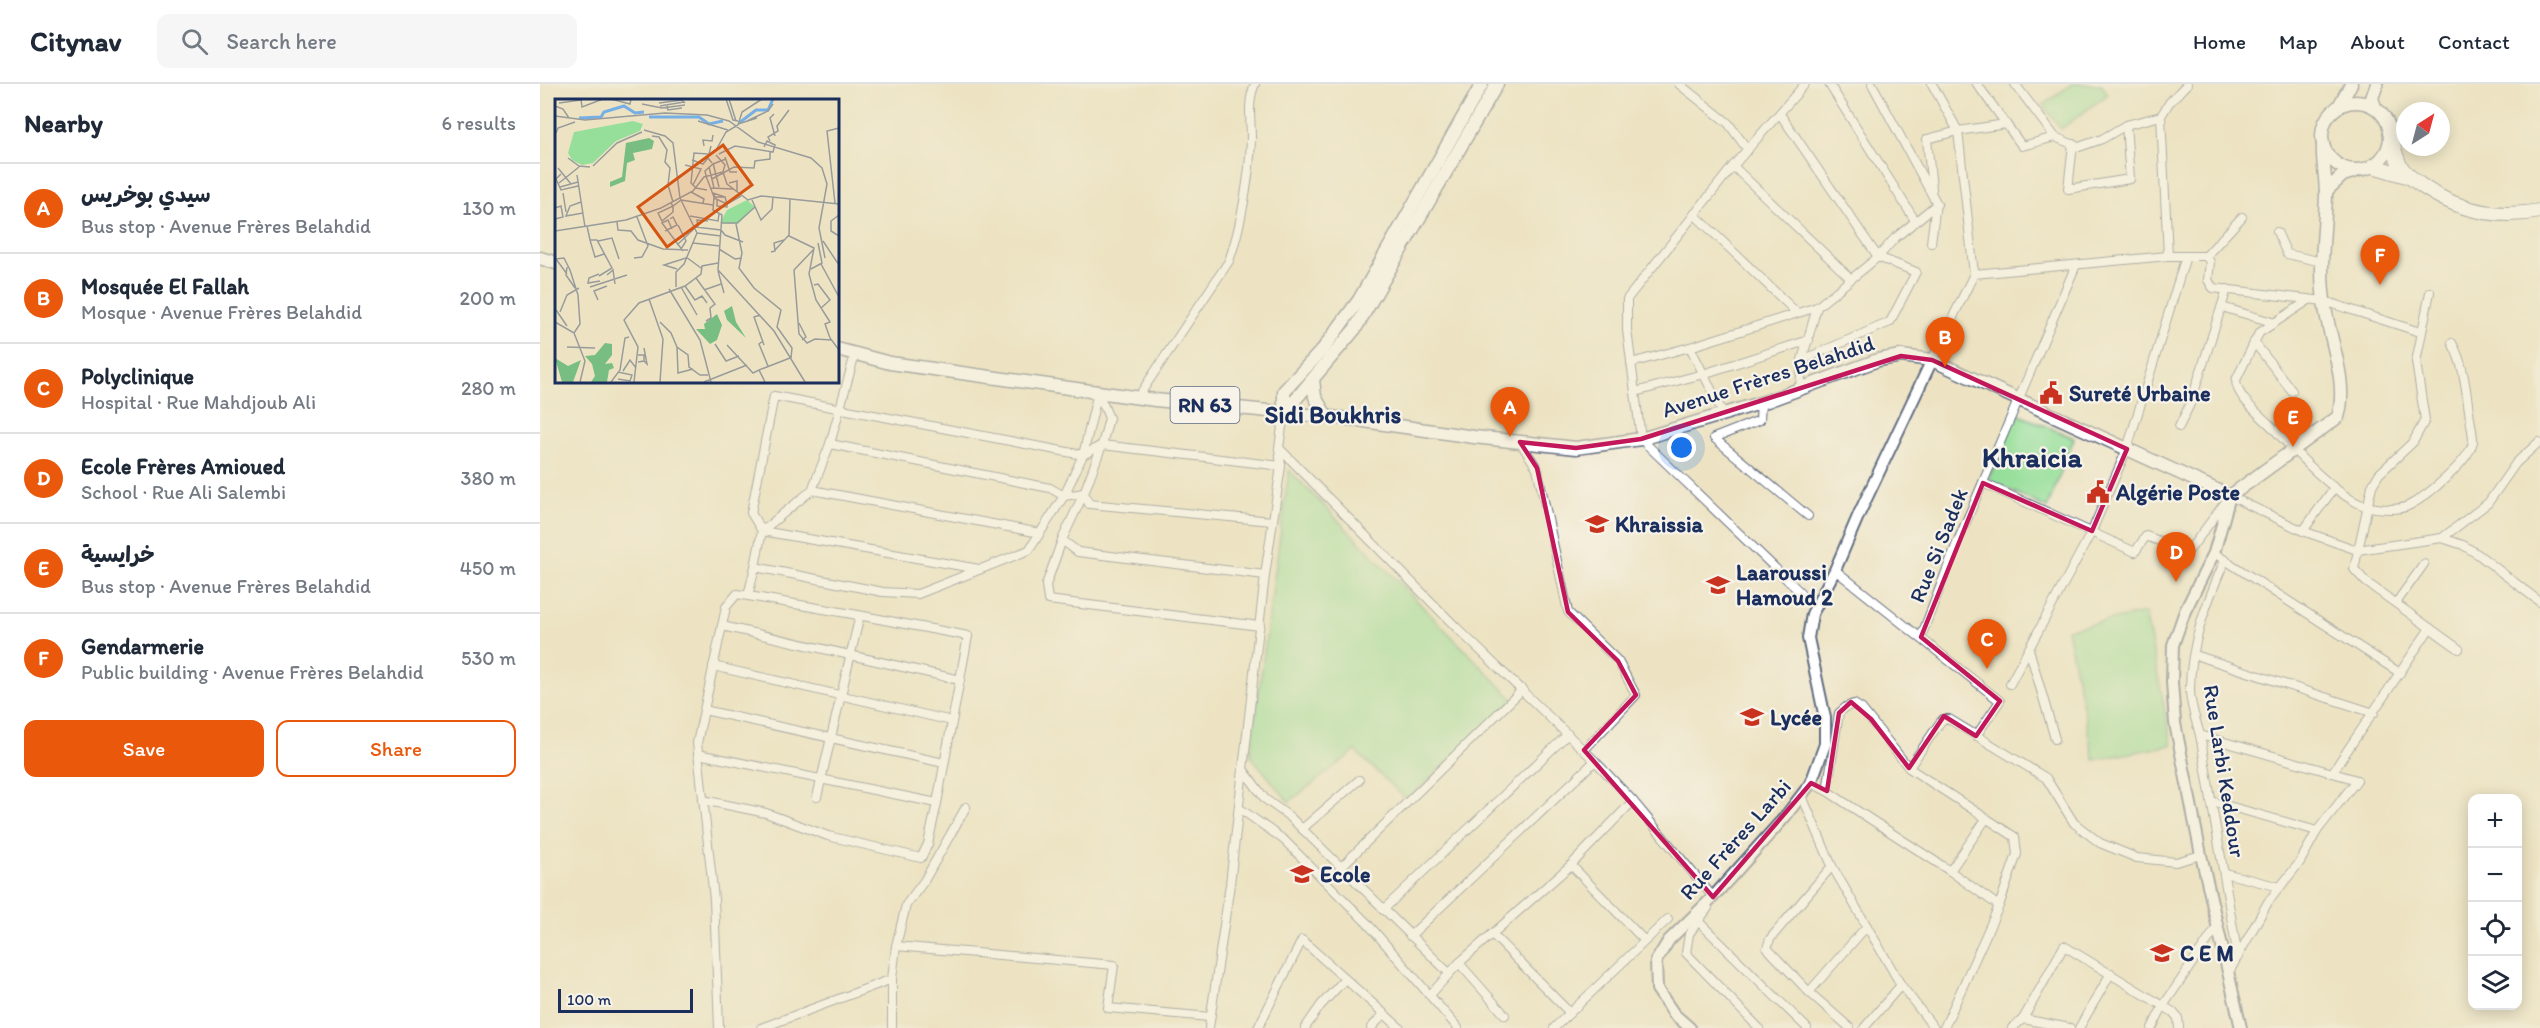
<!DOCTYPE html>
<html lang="en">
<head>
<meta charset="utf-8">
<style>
  :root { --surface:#fff; --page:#f6f6f7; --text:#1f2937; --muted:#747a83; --line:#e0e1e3; --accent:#ea580c }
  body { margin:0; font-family:Itim,"Playpen Sans Arabic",sans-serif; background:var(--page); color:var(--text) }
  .controls { position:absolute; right:18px; bottom:18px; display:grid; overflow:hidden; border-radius:12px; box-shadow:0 3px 15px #0003 }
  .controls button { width:54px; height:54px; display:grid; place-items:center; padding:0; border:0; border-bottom:2px solid var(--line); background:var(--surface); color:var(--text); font:30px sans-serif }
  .compass { position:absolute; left:1856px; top:18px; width:54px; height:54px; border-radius:50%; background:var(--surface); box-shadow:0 3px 15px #0003; rotate:36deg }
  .scale { position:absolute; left:18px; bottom:15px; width:135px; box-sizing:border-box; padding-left:6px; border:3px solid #1b2f5e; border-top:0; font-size:16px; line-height:21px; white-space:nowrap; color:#1b2f5e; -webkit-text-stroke:4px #f7f3e8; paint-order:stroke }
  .you { position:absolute; left:1142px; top:364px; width:21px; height:21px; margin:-15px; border:4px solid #fff; border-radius:50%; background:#1a73e8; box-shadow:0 0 0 9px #1a73e833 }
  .badge { display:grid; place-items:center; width:39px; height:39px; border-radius:50%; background:var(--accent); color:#fff; font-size:20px; font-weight:700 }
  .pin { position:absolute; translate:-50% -50px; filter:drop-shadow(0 2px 3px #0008) }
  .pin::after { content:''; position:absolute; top:32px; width:21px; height:18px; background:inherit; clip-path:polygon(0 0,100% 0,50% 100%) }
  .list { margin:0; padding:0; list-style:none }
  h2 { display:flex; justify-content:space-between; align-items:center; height:78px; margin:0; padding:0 24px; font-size:26px }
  h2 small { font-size:20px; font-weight:400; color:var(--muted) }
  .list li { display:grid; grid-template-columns:39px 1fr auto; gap:18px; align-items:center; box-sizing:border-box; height:90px; padding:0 24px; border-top:2px solid var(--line) }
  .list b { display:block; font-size:22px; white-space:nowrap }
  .list p { margin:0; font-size:20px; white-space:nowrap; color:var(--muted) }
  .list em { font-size:20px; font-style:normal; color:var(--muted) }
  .actions { display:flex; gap:12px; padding:18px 24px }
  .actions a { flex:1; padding:14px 0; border:2px solid var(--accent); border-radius:12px; text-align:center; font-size:21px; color:var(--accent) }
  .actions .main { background:var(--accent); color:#fff }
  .icon { flex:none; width:33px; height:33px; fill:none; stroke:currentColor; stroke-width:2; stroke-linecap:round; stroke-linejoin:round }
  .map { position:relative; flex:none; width:2000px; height:944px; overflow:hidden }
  header { display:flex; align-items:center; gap:36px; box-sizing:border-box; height:84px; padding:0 30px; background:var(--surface); border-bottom:2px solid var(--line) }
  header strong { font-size:28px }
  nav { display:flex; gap:33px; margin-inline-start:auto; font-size:21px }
  .search { width:420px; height:54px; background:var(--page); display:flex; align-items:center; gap:15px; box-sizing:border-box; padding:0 21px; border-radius:12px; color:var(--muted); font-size:22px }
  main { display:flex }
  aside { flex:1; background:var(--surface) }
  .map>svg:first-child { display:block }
  .green { fill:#96df9a; stroke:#58877c; stroke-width:1.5 }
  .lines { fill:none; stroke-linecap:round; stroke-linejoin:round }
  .minor-casing { stroke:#646e81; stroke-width:10 }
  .secondary-casing { stroke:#646e81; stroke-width:14 }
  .primary-casing { stroke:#646e81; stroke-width:15 }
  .trunk-casing { stroke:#646e81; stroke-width:15 }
  .motorway-casing { stroke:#646e81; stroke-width:16 }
  .minor { stroke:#fff; stroke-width:8 }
  .secondary { stroke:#fff; stroke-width:10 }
  .primary { stroke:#fff; stroke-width:12 }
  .trunk { stroke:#fff; stroke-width:12 }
  .motorway { stroke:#fff; stroke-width:14 }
  .marked { fill:none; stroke:#c2185b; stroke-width:4.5; stroke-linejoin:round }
  .labels { text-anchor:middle; stroke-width:4.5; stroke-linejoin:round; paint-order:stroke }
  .shield { fill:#f7f3e8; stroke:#5d6a87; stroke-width:1.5 }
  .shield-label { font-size:21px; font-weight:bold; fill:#1b2f5e }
  .street-label { font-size:22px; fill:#1b2f5e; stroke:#f7f3e8 }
  .poi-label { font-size:22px; font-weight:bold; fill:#1b2f5e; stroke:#f7f3e8; text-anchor:start }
  .neighbourhood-label { font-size:24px; font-weight:bold; fill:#1b2f5e; stroke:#f7f3e8 }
  .district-label { font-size:28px; font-weight:bold; fill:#1b2f5e; stroke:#f7f3e8 }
  .inset-river { fill:none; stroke:#76afe6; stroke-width:3 }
  .inset-road { fill:none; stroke:#999b9b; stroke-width:1.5 }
  .view { fill:#d45514; fill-opacity:0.15; stroke:#d45514; stroke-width:3 }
  .inset-edge { fill:none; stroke:#1b2f5e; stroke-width:3 }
</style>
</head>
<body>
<header>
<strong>Citynav</strong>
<div class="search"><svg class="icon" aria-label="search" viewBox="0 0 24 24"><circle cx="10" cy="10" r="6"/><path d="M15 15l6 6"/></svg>Search here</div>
<nav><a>Home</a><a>Map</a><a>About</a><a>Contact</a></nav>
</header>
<main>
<aside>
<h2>Nearby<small>6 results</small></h2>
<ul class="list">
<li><span class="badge">A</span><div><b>سيدي بوخريس</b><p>Bus stop · Avenue Frères Belahdid</p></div><em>130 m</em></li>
<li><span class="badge">B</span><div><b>Mosquée El Fallah</b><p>Mosque · Avenue Frères Belahdid</p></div><em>200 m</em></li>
<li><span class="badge">C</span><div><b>Polyclinique</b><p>Hospital · Rue Mahdjoub Ali</p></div><em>280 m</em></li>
<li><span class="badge">D</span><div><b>Ecole Frères Amioued</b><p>School · Rue Ali Salembi</p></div><em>380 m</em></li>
<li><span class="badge">E</span><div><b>خرايسية</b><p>Bus stop · Avenue Frères Belahdid</p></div><em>450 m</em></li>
<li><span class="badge">F</span><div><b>Gendarmerie</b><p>Public building · Avenue Frères Belahdid</p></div><em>530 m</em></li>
</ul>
<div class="actions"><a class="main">Save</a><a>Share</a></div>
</aside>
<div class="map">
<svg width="2000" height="944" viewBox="0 0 2000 944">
  <rect width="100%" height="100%" fill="#f7f3e8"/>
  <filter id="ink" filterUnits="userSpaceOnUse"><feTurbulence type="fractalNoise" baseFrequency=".0167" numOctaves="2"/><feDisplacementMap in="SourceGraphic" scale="12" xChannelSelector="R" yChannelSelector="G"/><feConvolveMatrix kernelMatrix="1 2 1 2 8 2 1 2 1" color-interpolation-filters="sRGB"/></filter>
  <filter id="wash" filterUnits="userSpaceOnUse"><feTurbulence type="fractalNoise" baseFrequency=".008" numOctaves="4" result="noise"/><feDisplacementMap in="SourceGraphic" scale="24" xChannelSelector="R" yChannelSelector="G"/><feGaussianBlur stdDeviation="1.35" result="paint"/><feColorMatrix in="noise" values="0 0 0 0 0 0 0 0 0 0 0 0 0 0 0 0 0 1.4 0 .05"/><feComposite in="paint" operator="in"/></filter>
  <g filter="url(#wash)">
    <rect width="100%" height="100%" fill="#ede3c3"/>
    <g class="green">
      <path d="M1532,0H1561L1568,10L1521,45L1503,21Z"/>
      <path d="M1477,330L1534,354L1507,424L1448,396Z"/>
      <path d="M749,386L974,616L867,716L815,667L749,718L710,671Z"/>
      <path d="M1605,529L1632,661L1554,676L1527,545Z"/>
    </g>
  </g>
  <g filter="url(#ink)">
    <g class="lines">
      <g class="minor-casing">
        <g id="minor">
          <path d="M1139,0L1188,39L1208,66"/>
          <path d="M1289,0L1376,138"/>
          <path d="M1392,0L1418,47L1434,190"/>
          <path d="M1437,0L1482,62L1515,53L1539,63L1562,55L1586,41L1621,32"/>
          <path d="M1475,0L1515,53"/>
          <path d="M1240,30L1338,173L1376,188L1350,238L1262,276"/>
          <path d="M1533,60L1528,105L1590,95L1586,41"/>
          <path d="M1193,82L1310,194"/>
          <path d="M1392,105L1387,55L1418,47L1466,40"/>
          <path d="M1154,130L1256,228"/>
          <path d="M1737,148L1747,170L1782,178"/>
          <path d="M1391,159L1396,119"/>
          <path d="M1628,172L1621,32L1629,19L1647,0"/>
          <path d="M1666,172L1702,133"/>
          <path d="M1890,208L1876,278L1885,336L1873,358L1839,390L1832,402L1814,485L1826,498L1919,565"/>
          <path d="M1769,216L1719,249L1696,296C1696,314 1722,332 1734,345C1754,367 1801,418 1829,423C1841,425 1859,427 1870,421C1887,412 1931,376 1933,357C1933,350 1931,341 1930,334C1926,308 1925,282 1912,259"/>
          <path d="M1682,223L1732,238"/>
          <path d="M1714,258L1752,307"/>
          <path d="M1150,263L1184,331"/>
          <path d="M1392,276L1434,190L1628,172H1666L1670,178L1668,196L1673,204L1784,217L1880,248"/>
          <path d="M1091,279L1150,263L1277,223L1338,173L1355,154L1397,120L1332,0"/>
          <path d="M1260,305L1262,276L1277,223"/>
          <path d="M558,308L543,371L524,412L489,466L378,510L343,508L215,483L222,447L211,429L234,312L543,371L562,361L741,382"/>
          <path d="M558,308L569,334L562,361L544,409L522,456L506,501L508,516L720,542"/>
          <path d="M1095,308L1163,290L1269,256"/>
          <path d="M598,313L689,177C701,143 710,91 711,55C711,35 707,18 715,0"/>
          <path d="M1221,319L1220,336L1174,354L1268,432"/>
          <path d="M1639,343L1651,318L1687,205"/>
          <path d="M980,358L997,384L1028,528L1078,577L1096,611L1044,666"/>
          <path d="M290,360L510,404L524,412L544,409L549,420L732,437"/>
          <path d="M739,364L917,544L1055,677L1093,717L1173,813"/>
          <path d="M1443,399L1595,468L1606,452L1648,468L1690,412L1763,447L1817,466L1902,454L1923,461L1939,471L2000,518"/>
          <path d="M272,406L500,449"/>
          <path d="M222,447L439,485"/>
          <path d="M222,447L272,406L290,360L315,270"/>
          <path d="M1763,447L1794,404"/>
          <path d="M1902,454L1948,419L1976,379L1999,358"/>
          <path d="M522,456L538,468L725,491"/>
          <path d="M1674,469L1860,589"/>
          <path d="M1685,476C1667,518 1650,560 1650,606C1650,621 1656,636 1660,651L1698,873"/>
          <path d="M1295,486L1460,617L1436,652"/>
          <path d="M1260,508L1101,355L1087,246V215L1193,82L1265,0"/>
          <path d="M208,512L215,483"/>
          <path d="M1856,519L1884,480"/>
          <path d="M182,542L420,596"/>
          <path d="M1381,553L1417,459L1536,181"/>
          <path d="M1489,565L1515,655"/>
          <path d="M1655,571L1834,629"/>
          <path d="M173,582L412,637"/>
          <path d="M1470,600L1552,447L1587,365L1646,172"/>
          <path d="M164,626L404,679"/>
          <path d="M1660,651L1817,696L1777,747L1760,778L1728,818L1688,890"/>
          <path d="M158,670L397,719L428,552L318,531"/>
          <path d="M1369,684L1399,640L1403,635H1409L1506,694L1534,739L1560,759L1597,774L1636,778L1661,771"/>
          <path d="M703,685L725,715L750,733L909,889"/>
          <path d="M1792,689L1890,544"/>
          <path d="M1271,699L1287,707"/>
          <path d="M1262,712L1292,782L1361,901L1394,944"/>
          <path d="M163,716L226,729L288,752L381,774L388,760L397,719"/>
          <path d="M1671,717L1777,747"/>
          <path d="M699,724L744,756L828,840L918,944"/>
          <path d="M762,745L819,696"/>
          <path d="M1031,781L1105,857"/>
          <path d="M1292,782L1230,855L1227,864L1269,908L1310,944"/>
          <path d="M800,784L983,605"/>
          <path d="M1410,787L1446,735"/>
          <path d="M1684,789L1740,803"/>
          <path d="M1168,824L1149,850L1146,869L1219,944"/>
          <path d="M843,826L1028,650"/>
          <path d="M1155,834L1267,944"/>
          <path d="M952,850L1030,929"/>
          <path d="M870,852L1055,677"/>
          <path d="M356,862L574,881L568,924L670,933"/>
          <path d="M919,879L965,931"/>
          <path d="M1269,908L1327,842"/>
          <path d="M890,911L919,879L1031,781L1093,717"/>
          <path d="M1483,935L1524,862L1633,928L1638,934L1639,944"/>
          <path d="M179,944L174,815L157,659L186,523L197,510L318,531L319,535L277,713"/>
          <path d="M221,944L352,895"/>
          <path d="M352,944V895L356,862L366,821L384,797L426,723"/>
          <path d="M669,944L690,800L725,491L741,382L739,364L744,329"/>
          <path d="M718,944L762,856L860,944"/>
          <path d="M765,944L781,921L805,895"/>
          <path d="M831,944L844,930"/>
          <path d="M1014,944L1128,835"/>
          <path d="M1324,944L1361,901"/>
          <path d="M1404,944L1459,822L1410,787L1287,707L1299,629L1306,623L1314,620L1322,625L1369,684L1475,753L1477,770L1459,822"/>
          <path d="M1472,944L1483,935L1530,944"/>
          <path d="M1539,944L1571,889"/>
          <path d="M1612,944L1623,922L1677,843"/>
        </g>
      </g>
      <g class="secondary-casing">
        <g id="secondary">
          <path d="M1690,412L1674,469L1645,527L1633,561L1632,598L1635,639L1661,771L1701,944"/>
          <path d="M1150,944L1134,930L1117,905L1116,877L1129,856L1173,813L1244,734L1271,699L1285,660V634L1268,554L1272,530L1295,486L1319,430L1392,276"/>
        </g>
      </g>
      <g class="primary-casing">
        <g id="primary">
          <circle cx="1816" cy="52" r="34"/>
          <path d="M1799,22L1811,0"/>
          <path d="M1835,23L1832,14L1837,0"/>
          <path d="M1786,107L1803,91L1816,87"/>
          <path d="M0,174L16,179"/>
          <path d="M297,265L350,279L615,316L810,335L934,353L1036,364L1101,355L1227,317L1338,276L1361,272L1392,276L1690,412L1798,333C1809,296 1788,254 1784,216C1779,181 1785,146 1786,111C1786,94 1782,77 1783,60"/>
        </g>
      </g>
      <g class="trunk-casing">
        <g id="trunk">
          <path d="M773,295L775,313L787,333"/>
          <path d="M744,329L815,245L957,0"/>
          <path d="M744,329V307L783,265L819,216L942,0"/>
        </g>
      </g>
      <g class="motorway-casing">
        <g id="motorway">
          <path d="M1850,48C1853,60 1855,72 1861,83C1867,92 1876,98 1885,104C1921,128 1958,135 2000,127"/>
          <path d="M1833,82L1870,93"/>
        </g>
      </g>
      <use href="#minor" class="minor"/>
      <use href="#secondary" class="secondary"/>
      <use href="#primary" class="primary"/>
      <use href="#trunk" class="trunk"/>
      <use href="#motorway" class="motorway"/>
    </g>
  </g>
  <path d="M0 0H2000V944H0ZM1361,272L1392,276L1587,365L1552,447L1443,399L1381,553L1460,617L1436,652L1404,632L1369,684L1331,635L1311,618L1299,629L1287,707L1271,699L1173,813L1044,666L1096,611L1078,577L1028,528L997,384L980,358L1036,364L1101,355Z" fill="#ede3c3" fill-opacity=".55" fill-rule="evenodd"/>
  <path class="marked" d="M1361,272L1392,276L1587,365L1552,447L1443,399L1381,553L1460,617L1436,652L1404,632L1369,684L1331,635L1311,618L1299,629L1287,707L1271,699L1173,813L1044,666L1096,611L1078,577L1028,528L997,384L980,358L1036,364L1101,355Z"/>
  <defs>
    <g id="civic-bare" transform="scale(1.8)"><path d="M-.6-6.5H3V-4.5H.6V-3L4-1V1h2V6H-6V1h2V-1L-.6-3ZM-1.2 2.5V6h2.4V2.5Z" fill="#c8321e" stroke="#f7f3e8" stroke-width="2.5" paint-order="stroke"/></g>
    <g id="school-bare" transform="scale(1.8)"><path d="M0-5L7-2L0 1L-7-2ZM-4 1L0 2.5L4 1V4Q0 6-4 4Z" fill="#c8321e" stroke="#f7f3e8" stroke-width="2.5" paint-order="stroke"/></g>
  </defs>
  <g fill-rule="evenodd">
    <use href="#civic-bare" x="1511" y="309"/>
    <use href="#civic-bare" x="1558" y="408"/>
    <use href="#school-bare" x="1057" y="440"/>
    <use href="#school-bare" x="1178" y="501"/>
    <use href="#school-bare" x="1212" y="633"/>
    <use href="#school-bare" x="762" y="790"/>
    <use href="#school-bare" x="1622" y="869"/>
  </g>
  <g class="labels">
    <rect class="shield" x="630.5" y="303" width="69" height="36" rx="4.5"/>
    <g class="shield-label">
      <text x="665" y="328">RN 63</text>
    </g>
    <g class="street-label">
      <text transform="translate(1228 292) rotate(-18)" y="8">Avenue Frères Belahdid</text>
      <text transform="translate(1398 461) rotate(-68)" y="8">Rue Si Sadek</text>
      <text transform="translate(1685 687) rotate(81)" y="8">Rue Larbi Keddour</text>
      <text transform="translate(1195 755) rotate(-48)" y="8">Rue Frères Larbi</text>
    </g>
    <g class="poi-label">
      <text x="1529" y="317">Sureté Urbaine</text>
      <text x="1576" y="416">Algérie Poste</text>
      <text x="1075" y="448">Khraissia</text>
      <text x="1196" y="496">Laaroussi<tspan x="1196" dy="25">Hamoud 2</tspan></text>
      <text x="1230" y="641">Lycée</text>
      <text x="780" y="798">Ecole</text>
      <text x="1640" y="877">C E M</text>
    </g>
    <g class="neighbourhood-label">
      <text x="793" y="339">Sidi Boukhris</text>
    </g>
    <g class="district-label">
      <text x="1492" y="383">Khraicia</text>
    </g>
  </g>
  <g transform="translate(15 15)">
    <rect width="284" height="284" fill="#ede3c3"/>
    <path d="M78,22L88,25L85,32L61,42L38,64L27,66L17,61L13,54L19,33ZM192,101L200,108L183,125L165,124L172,111Z" fill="#96df9a"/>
    <path d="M94,39L99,42L97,50L78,54L80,61L72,64L70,82L55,88V83L67,78L71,44ZM177,207L181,223L191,239L172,221L169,212ZM162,215L167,226L162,241L155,245L141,230H150L149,225ZM50,244L57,245V256L50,265L57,264L59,269L54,271L52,283H36L40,277L37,265L30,257L40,256ZM0,259L13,267L26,261L18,283H7Z" fill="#78be82"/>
    <path class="inset-river" d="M94,18H144L154,25L168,22M24,19L46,18L49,13L69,7L80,14L89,13M184,24L201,11H213L218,0"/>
    <path class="inset-road" d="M26,0L27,8L48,0M56,0L75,5L76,0M171,0L178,21L183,22M174,0L181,22M4,4L26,1M104,4L127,1L130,4M87,5L107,9L130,6M0,7L8,10L14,19M105,7L129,3M112,7L113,11L127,9M219,15L215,19L220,37M0,17L30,21L110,14L152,16L174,22L203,43L256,59L267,69L272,85L264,129L270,159M143,22L173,31M192,22L213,12L218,5M183,25L202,19M89,31L110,37L118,44L125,99M1,34L3,29L20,23M97,37L104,38L112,51L110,63L115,69L113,86L118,103M215,42L213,38L223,32L222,27L234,11M149,47L148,41L157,42L158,36M156,47L153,59L157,64M160,53L171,33L183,26L187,13L207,0M164,55L180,47L218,53L220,46L212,42L209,48M0,56V31M170,58L175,73H182M13,59L24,67L35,68M137,61L148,65L153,59M158,64L164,88M130,66L146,70L138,86M38,67L62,44L87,33M154,68L159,89M3,69L16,85M168,73L172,85L193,101L206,97L284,105M6,75L1,80L6,91L23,87M22,76L30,128M151,77L150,72L158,65L171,60M151,77L159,98L158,111L167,116L163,171L219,232L250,283M157,80L179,68L199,69L200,62L215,60V53M4,84L24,68M174,84L182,82V92M5,88L23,83M156,89L178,90M152,91L141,89L136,84L139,54L153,55M136,93L149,100L148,104M8,94L11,113M170,98L158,94L160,98H170L172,105L186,97M159,99L172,105V108L162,107V101M235,100L234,137L259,149L254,175L261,201L275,223L270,225L275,239L284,251M126,101L158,106M197,101L206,121L217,110L218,98M26,103L15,107L11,117L28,114M116,104L118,107V113L107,122L103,114L118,107L126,101M280,104L272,32L284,29M0,109L6,107L8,118L0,120M284,116L276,122V132L284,137M135,117L163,122L164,115M62,123L63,131L76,132L83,141L108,150L133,151M166,124H182L200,108M181,125L187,154L184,169L199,189L226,211L222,228L237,249L236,259M123,126L131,142L126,150M32,127L35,141H42L57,169L44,177M143,128L142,121L153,122M117,130L113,121L107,124L128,152M0,132L71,121L106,109L138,92L149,78L168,73L170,66L161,56M110,132L122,126L118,118L115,120M142,134L166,137M35,141L40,158L49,155M43,142L57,139L64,160M268,142L284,166M138,144L165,147M122,146L141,128L166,131L170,136L188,143M164,150L180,160L187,159M259,150L239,171L244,235L252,244L260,240L277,241M220,151L234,136M216,153L220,152L219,144L229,141M131,158L146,169M79,159L87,158L93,147L82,118M0,160L9,159L15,171L23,196L25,225L19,234L0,223M1,160L12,175M266,165L284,198M12,168L11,176L20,189M122,170L109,166L131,159M256,170L267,164L263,144M163,172L169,194M44,175L34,179L33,184L45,182M52,176L58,171L60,185M141,179L160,205L155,209L156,219L151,222M259,186L263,185L275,201L266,209M130,187L140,201L147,197L152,204M35,188L72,176M121,188V173L129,165L142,134L125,99M126,188L142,216M114,190L145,241L156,283M149,191L166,185M94,200L108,240L105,283M43,201L39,192L52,187M1,211L12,227M5,213L12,196L24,189M205,216L199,218L209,246M105,223L116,234L122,248L133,256L134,268L145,276H153M244,224L251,238L247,241M19,234L30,262L25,283M208,242L204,245L213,267M160,245L171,262L184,257M172,246L198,274L204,271L210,283M12,248L40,249M122,248L123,274L138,270M89,262L92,265L89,249M83,263L89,262V256H83M204,271L235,259M68,272L75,261L81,269M63,280L75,282L77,276L63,273M56,283L65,271L70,239L74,238M79,283L83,248L69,221L84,204L130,187L146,175L147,167L163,164M149,283L192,266"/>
    <path class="view" d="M168,46L197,86L112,148L83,108Z"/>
    <rect width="284" height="284" class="inset-edge"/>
  </g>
</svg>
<div class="controls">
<button>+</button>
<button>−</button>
<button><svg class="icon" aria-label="locate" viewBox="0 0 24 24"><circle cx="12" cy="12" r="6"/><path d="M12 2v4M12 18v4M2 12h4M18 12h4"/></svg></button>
<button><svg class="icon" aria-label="layers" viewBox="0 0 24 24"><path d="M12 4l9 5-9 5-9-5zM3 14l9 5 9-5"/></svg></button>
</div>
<svg class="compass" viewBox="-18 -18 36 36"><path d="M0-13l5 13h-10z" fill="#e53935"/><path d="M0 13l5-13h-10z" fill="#747a83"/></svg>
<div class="scale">100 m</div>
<div class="you"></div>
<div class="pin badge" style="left:970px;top:353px">A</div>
<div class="pin badge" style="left:1405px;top:283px">B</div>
<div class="pin badge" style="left:1447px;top:585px">C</div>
<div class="pin badge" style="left:1636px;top:498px">D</div>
<div class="pin badge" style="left:1753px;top:363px">E</div>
<div class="pin badge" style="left:1840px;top:201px">F</div>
</div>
</main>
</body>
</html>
